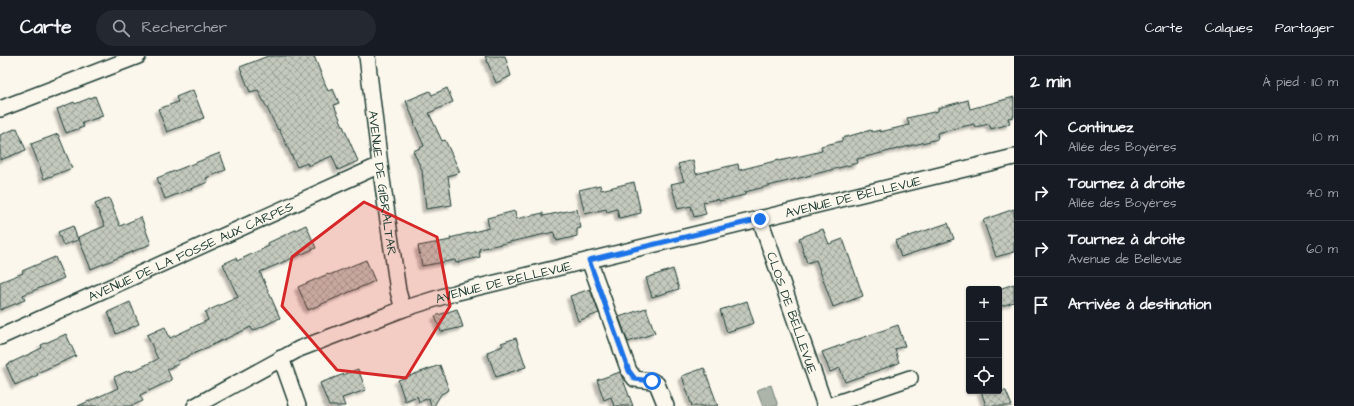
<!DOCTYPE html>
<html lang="fr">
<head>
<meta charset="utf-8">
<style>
  :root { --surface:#171b24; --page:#242831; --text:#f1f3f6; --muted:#9ea1a6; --line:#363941 }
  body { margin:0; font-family:"Architects Daughter",sans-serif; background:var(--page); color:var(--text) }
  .controls { position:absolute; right:12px; bottom:12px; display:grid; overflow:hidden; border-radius:4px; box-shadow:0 1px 3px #0004 }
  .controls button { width:36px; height:36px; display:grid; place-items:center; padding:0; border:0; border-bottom:1px solid var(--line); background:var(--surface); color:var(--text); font:20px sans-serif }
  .stop { position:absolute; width:12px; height:12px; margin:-9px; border:3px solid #1a73e8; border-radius:50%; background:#fff }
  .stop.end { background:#1a73e8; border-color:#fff; box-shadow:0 1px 4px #0008 }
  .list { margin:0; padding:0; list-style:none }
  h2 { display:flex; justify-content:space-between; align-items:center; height:52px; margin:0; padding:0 16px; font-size:17px }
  h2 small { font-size:13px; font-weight:400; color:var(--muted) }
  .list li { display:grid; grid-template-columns:26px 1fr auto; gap:12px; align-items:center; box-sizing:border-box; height:56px; padding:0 16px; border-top:1px solid var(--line) }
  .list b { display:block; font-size:15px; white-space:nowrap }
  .list p { margin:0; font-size:13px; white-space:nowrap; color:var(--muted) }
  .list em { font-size:13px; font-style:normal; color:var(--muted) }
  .icon { flex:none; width:22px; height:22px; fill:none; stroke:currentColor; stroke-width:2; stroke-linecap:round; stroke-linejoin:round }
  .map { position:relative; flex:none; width:1014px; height:350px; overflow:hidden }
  header { display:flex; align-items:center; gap:24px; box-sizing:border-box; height:56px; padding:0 20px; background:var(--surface); border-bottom:1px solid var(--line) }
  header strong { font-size:19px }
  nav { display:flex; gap:22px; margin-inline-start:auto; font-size:14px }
  .search { width:280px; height:36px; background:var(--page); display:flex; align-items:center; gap:10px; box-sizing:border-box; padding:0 14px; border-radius:22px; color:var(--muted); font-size:15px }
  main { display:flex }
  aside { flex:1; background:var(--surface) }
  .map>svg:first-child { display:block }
  .water { fill:#adb4aa; stroke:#74847b }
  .building { fill:url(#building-cross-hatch); stroke:#1f3d34; filter:url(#shadow) }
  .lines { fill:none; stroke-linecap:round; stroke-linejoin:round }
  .minor-casing { stroke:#1f3d34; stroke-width:18 }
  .minor { stroke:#fbf7ec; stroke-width:15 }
  .route { stroke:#1a73e8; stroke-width:5 }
  .marked { fill:#d62828; fill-opacity:0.2; stroke:#d62828; stroke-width:3; stroke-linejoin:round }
  .labels { text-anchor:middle; stroke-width:3; stroke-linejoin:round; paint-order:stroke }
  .street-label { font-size:13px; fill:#1f3d34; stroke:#fbf7ec }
</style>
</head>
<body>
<header>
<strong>Carte</strong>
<div class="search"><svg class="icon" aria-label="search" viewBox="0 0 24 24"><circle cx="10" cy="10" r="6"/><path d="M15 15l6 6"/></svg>Rechercher</div>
<nav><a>Carte</a><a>Calques</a><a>Partager</a></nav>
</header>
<main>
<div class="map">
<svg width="1014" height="350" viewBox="0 0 1014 350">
  <defs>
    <pattern id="building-cross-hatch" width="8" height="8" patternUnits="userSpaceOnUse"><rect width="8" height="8" fill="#c4c9be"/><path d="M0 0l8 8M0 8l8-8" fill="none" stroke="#9fa49b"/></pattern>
    <filter id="shadow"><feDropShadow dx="-3.5" dy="3.5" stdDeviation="1" flood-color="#0004"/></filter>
  </defs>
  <rect width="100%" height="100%" fill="#fbf7ec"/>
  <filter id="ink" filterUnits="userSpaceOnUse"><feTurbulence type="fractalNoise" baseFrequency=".025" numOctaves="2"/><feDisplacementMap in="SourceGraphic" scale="8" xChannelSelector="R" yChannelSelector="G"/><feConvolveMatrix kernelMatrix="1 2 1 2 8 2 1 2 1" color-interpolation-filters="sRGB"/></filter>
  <g filter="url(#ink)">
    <path class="water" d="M771,329L778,350H763L757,334Z"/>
    <g class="building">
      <path d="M268,0H314L328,35L333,33L339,47L334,49L358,105L338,114L332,100L308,110L307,107L297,111L279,73L278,74L258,34L250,36L240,11Z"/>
      <path d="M485,0H505L511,20L496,27Z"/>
      <path d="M447,32L453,46L429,57L442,85L445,84L460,116L448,120L452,149L426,153L422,114L413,95L424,90L414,67H415L406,45L430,35L432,39Z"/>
      <path d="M193,34L204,62L167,76L158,53L178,46L176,41Z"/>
      <path d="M95,40L103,60L82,67L84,71L66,77L57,53L74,46L75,48Z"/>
      <path d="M1014,41V61L1008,62L1010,68L991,73L989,68L975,71L974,68L937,77L938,83L857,103L858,107L745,136V139L719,145L718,143L703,146L706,158L694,161L691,150L678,153L671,128L684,125L678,108L693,104L696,118L738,108L739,114L779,104V105L822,95L821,90L842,85V82L871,74L872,76L880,74V76L909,69L907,62L938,55V52L968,44L970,53Z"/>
      <path d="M17,72L26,94L0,104V79Z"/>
      <path d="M58,78L72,112L44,123L31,88Z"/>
      <path d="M220,97L226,114L206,122L208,126L165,143L157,122Z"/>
      <path d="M634,126L641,157L619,162L617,153L607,156L606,153L585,158L579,134L600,129L601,134Z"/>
      <path d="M109,142L120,170L141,161L151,188L91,213L78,181L105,170L95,148Z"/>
      <path d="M577,153L581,172L577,173V180L557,185V183H555L554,176L479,193L480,201L456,207L455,204L422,210L418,190L451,184L450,182L489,172L487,162L515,155L516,163L543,157V160Z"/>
      <path d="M1014,153V196L996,201L983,164Z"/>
      <path d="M948,167L954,183L901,201L895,185Z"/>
      <path d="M306,169L316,192L260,216L280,262L253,275L251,271L178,305L179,308L167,313L172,324L140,339L143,345L131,350H78L118,332L114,321L130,314L131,316L158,303L147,279L165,271L170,282L208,264L205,256L238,241L223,208L236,202L237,205L269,190L268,187Z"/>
      <path d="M73,170L78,184L63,189L58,176Z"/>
      <path d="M823,173L829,188L843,183L863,240L833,251L816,204L807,207L799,182Z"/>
      <path d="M55,201L64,222L23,239L25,244L0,254V226L23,217L22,215Z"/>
      <path d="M366,204L375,225L308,254L298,231L328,218L329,219Z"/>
      <path d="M673,213L679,233L652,241L646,222Z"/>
      <path d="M1014,228V246L999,251V233Z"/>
      <path d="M590,233L599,257L578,265L570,240Z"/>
      <path d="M747,245L754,267L727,276L720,254Z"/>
      <path d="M130,246L139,268L116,278L108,256Z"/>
      <path d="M646,252L655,277L628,286L619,261Z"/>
      <path d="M457,253L463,271L441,276L435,260Z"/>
      <path d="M898,269L905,290L895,293L899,307L845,326L840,312L830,316L822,296Z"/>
      <path d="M66,278L76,300L37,317L38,319L15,329L6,309L42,292L41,289Z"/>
      <path d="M516,282L526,311L496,321L487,296L503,290L501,287Z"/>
      <path d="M440,309L449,334L441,338L434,350H431L429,342L419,346L417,340L405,345L398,324Z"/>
      <path d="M704,312L718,350H692L682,320Z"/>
      <path d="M358,313L366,334L342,342L345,350H329L320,327Z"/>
      <path d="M620,316L622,321L633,350H614L611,341L604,344L597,324Z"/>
      <path d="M981,335H1006L1012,350H986Z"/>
    </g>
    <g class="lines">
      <g class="minor-casing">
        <g id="minor">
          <path id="s1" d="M367,0L380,109L398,235L403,253"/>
          <path d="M0,53L138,0"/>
          <path id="s2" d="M760,163L825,350"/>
          <path d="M589,204L629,315L635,323L652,325L657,328L666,350"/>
          <path id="s3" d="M0,281L380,109"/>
          <path d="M281,302L298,350"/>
          <path id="s4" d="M195,350L299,293L403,253L454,237L1014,101"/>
          <path d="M828,350L910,322"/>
        </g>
      </g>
      <use href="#minor" class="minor"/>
    </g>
  </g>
  <g class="lines" filter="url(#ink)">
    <path class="route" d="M652,325L635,323L629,315L589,204L760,163"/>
  </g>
  <path class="marked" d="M364,146L437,181L450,250L406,322L337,314L282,250L292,201Z"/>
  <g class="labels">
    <g class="street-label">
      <text dy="5" stroke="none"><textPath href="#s1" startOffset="128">AVENUE DE GIBRALTAR</textPath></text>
      <text dy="5" stroke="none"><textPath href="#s4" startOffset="694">AVENUE DE BELLEVUE</textPath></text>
      <text dy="5" stroke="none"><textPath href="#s3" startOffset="209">AVENUE DE LA FOSSE AUX CARPES</textPath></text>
      <text dy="5" stroke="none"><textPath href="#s4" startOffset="334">AVENUE DE BELLEVUE</textPath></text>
      <text dy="5" stroke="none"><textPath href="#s2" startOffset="99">CLOS DE BELLEVUE</textPath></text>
    </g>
  </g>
</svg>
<div class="controls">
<button>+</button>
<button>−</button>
<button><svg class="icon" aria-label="locate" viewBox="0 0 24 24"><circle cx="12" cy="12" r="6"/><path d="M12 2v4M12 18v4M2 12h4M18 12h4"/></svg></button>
</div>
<div class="stop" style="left:652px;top:325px"></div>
<div class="stop end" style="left:760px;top:163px"></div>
</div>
<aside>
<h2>2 min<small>À pied · 110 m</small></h2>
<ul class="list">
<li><svg class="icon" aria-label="ahead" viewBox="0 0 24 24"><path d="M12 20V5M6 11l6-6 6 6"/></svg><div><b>Continuez</b><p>Allée des Boyères</p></div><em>10 m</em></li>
<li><svg class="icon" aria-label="right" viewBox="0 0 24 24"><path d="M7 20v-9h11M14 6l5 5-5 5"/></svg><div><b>Tournez à droite</b><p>Allée des Boyères</p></div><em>40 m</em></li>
<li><svg class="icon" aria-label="right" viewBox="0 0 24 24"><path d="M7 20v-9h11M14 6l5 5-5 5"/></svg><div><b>Tournez à droite</b><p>Avenue de Bellevue</p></div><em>60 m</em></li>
<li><svg class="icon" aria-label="arrive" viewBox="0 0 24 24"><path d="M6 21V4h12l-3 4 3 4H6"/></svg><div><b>Arrivée à destination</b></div></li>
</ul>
</aside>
</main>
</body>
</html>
